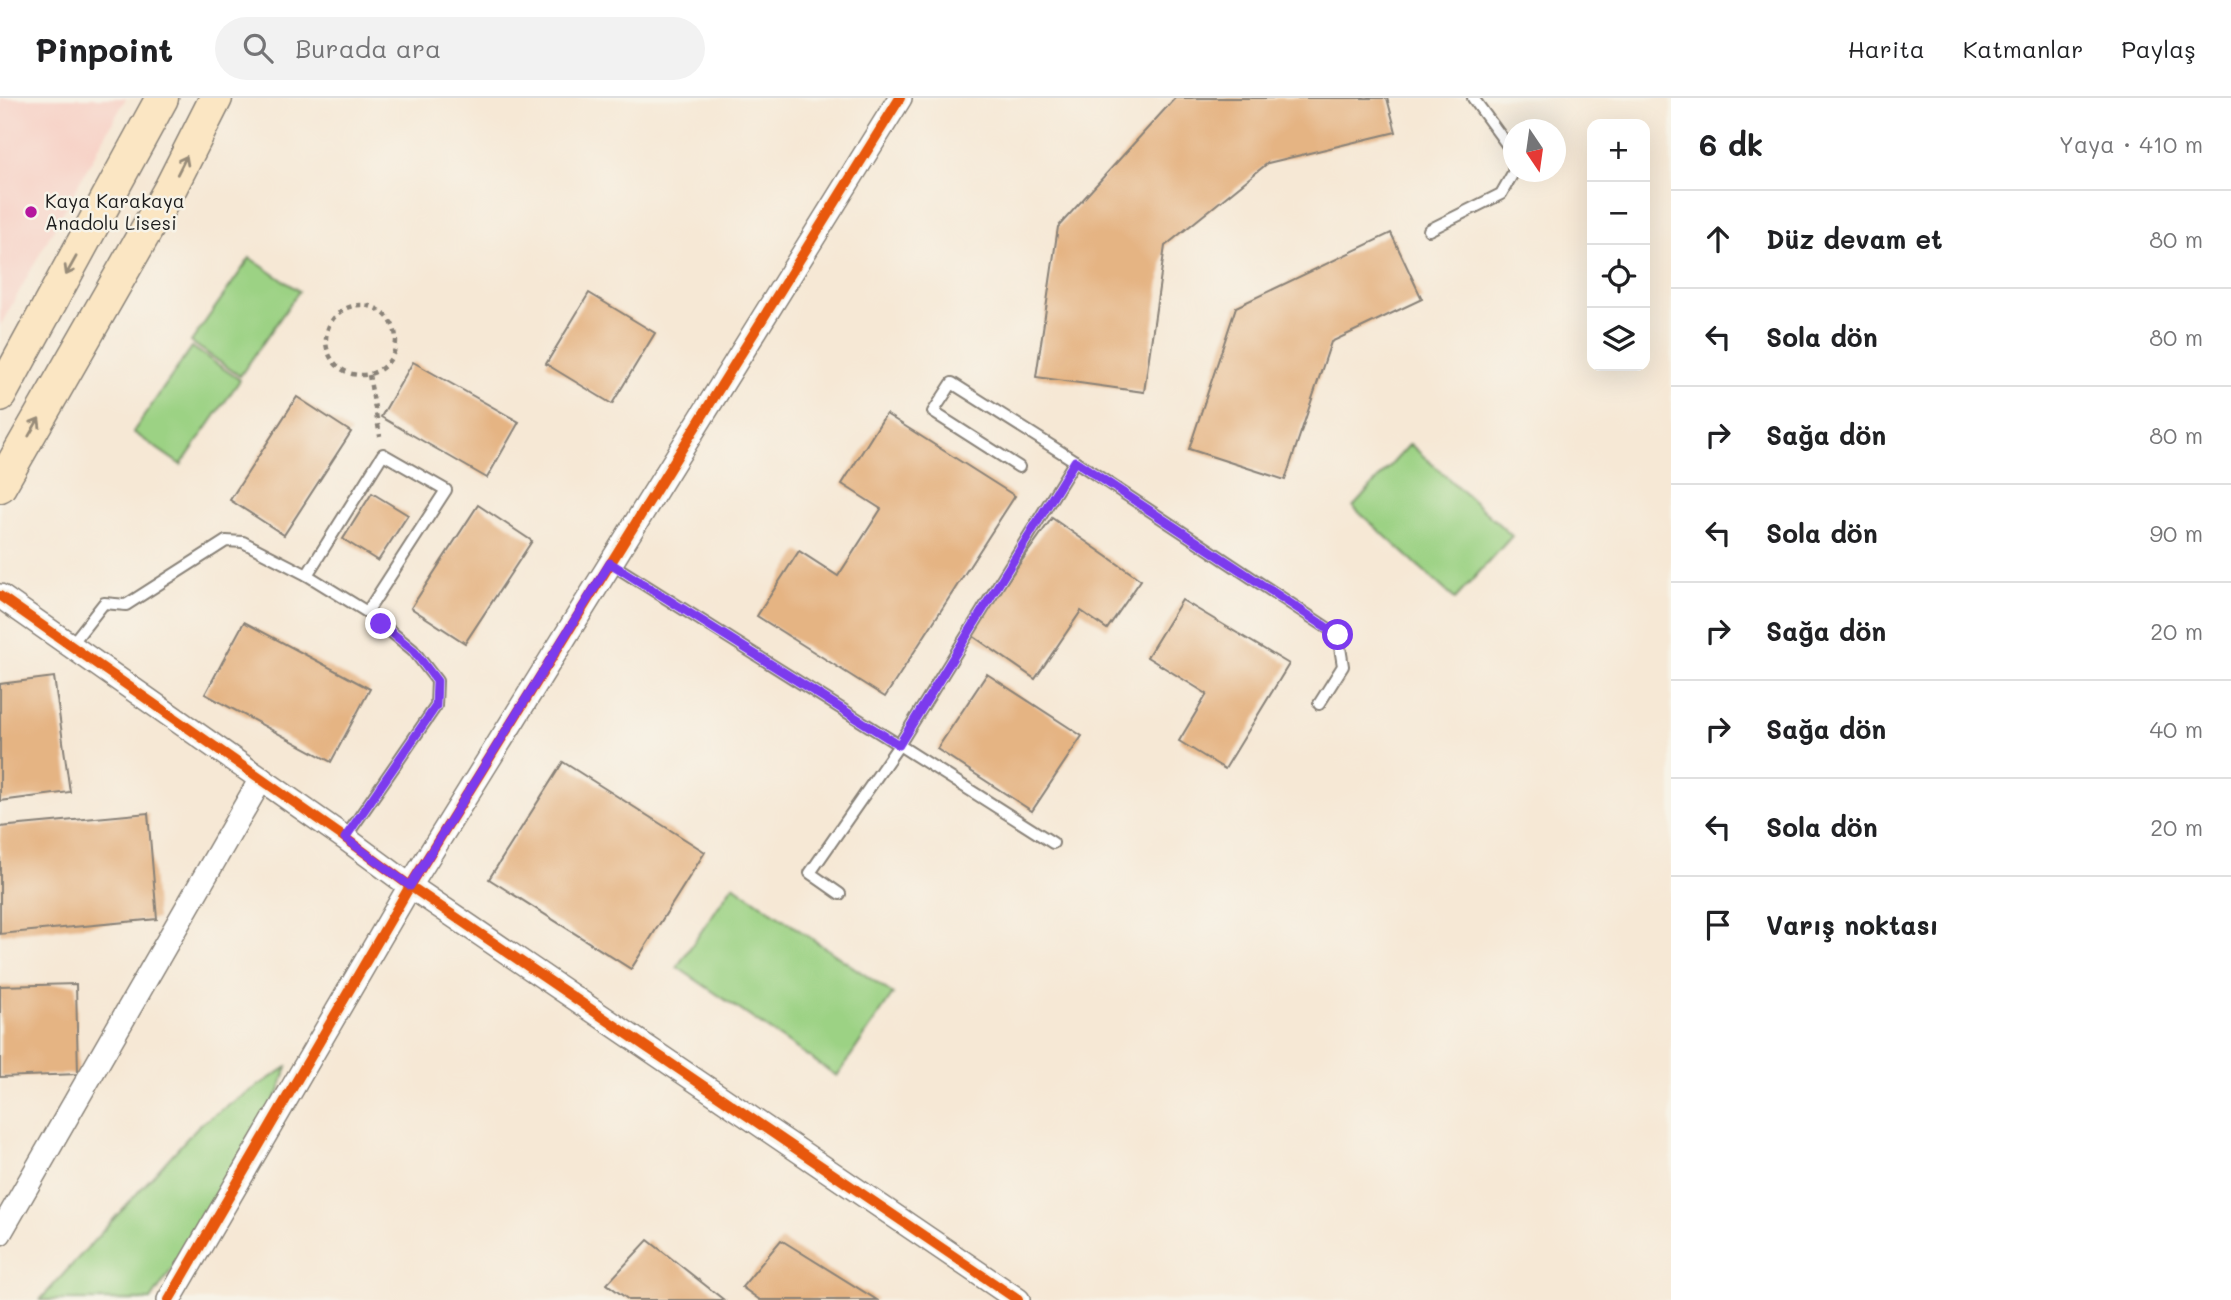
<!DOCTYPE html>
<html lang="tr">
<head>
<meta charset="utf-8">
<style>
  :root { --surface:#fff; --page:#f2f2f2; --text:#202124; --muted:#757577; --line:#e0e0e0 }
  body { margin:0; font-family:Mali,sans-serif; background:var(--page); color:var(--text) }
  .controls { position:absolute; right:21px; top:21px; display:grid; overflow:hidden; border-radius:14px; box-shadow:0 7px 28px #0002 }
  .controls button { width:63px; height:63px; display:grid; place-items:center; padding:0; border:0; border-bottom:2px solid var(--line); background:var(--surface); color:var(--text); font:35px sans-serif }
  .compass { position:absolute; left:1503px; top:21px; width:63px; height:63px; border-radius:50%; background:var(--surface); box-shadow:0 7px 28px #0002; rotate:167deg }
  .stop { position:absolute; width:21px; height:21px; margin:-16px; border:5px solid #7c3aed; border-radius:50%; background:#fff }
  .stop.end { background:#7c3aed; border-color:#fff; box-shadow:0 2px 7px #0008 }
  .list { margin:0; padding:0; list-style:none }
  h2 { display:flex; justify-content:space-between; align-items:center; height:91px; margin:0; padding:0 28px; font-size:30px }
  h2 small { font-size:23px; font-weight:400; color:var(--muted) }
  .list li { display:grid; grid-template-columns:46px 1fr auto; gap:21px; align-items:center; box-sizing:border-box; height:98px; padding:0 28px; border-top:2px solid var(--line) }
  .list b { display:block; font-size:26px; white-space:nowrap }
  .list em { font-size:23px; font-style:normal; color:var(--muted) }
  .icon { flex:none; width:38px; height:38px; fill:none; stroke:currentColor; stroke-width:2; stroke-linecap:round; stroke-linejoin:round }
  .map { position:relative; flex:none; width:1671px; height:1202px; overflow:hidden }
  header { display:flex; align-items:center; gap:42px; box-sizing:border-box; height:98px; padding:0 35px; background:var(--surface); border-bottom:2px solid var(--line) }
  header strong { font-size:33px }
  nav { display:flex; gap:38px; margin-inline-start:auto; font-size:24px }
  .search { width:490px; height:63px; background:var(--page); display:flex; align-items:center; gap:18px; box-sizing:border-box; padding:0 24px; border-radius:38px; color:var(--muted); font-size:26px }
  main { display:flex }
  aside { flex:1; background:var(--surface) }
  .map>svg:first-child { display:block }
  .built { fill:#f7d1c6 }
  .green { fill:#9cd284; stroke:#5c7750; stroke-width:2 }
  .building { fill:#e5b483 }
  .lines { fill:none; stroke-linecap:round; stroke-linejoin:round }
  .service-casing { stroke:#898278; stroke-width:14 }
  .minor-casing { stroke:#898278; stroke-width:26 }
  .secondary-casing { stroke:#898278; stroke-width:35 }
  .path { stroke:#898278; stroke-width:4.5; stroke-dasharray:5 5; stroke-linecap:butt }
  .service { stroke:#fff; stroke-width:10 }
  .minor { stroke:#fff; stroke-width:23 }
  .secondary { stroke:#fbe6c3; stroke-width:32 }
  .cycleway-casing { stroke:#f7f3e8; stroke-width:15 }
  .cycleway { stroke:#e8590c; stroke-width:10 }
  .oneway { stroke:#978b78 }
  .route { stroke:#7c3aed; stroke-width:9 }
  .poi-dot { fill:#b5179e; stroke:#f7f3e8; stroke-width:2.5 }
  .labels { text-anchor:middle; stroke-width:5; stroke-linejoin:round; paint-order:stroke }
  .poi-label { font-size:19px; fill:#1c1c1c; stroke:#f7f3e8; text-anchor:start }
</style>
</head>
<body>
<header>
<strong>Pinpoint</strong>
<div class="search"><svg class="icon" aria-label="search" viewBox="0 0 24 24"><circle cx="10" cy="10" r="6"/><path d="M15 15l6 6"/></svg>Burada ara</div>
<nav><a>Harita</a><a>Katmanlar</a><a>Paylaş</a></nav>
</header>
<main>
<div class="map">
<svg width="1671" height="1202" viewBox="0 0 1671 1202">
  <rect width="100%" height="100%" fill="#f7f3e8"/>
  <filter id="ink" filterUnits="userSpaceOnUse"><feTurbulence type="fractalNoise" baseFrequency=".0143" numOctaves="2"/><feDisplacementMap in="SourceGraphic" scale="14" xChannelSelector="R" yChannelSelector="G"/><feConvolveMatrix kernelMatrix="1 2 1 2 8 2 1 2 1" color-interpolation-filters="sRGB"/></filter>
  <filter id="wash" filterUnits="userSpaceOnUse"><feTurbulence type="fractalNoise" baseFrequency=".00686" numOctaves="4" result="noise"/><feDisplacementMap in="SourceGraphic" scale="28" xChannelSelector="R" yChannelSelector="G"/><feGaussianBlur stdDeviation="1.57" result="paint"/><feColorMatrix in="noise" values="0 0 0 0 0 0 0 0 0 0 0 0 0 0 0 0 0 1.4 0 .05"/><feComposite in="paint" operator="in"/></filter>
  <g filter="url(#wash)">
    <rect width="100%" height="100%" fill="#f6e8d5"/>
    <path class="built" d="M0,0H126L0,228Z"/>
    <g class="green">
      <path d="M250,160L299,193L240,278L191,244Z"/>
      <path d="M192,249L240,282L181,367L133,334Z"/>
      <path d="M1410,346L1512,438L1455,501L1353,409Z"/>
      <path d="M733,787L893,896L837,978L677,869Z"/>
      <path d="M287,969L279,994L182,1156L151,1202H40L200,1026Z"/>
    </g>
    <g id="blocks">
      <g class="building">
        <path d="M1175,0H1387L1396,34L1268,65L1165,148L1144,294L1036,279L1058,129Z"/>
        <path d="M1391,135L1422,201L1331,244L1285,382L1189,351L1236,209Z"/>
        <path d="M589,195L655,235L612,306L546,266Z"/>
        <path d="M413,264L519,324L487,380L381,319Z"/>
        <path d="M297,299L351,334L284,437L230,402Z"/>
        <path d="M886,316L1015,398L885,599L757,518L799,453L838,478L881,411L842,386Z"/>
        <path d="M372,395L408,417L378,463L343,441Z"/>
        <path d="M478,407L532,443L465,545L411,510Z"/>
        <path d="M1052,420L1141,482L1107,531L1081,513L1035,581L970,536Z"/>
        <path d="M1182,502L1289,566L1225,671L1179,643L1207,596L1147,559Z"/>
        <path d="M244,524L370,591L331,664L205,596Z"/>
        <path d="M987,576L1082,638L1032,713L937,651Z"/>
        <path d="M54,579L70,694L0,703V586Z"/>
        <path d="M563,664L705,754L631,871L489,781Z"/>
        <path d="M148,715L157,821L0,836V729Z"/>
        <path d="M76,886L78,976L0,979V888Z"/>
        <path d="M648,1142L724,1202H629L607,1186Z"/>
        <path d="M781,1142L877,1202H760L742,1189Z"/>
      </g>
    </g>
  </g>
  <g filter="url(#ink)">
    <use href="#blocks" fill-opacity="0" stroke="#898278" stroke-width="2"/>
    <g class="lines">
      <g class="service-casing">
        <g id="service">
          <path d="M1473,0L1511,52L1514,63"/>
          <path d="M1429,132L1501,96L1513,75L1514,64"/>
          <path d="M1019,369L933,314L952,285L1075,363L1338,537L1343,568L1319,606"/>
          <path d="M610,465L899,647L810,775L840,796"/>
          <path d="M307,477L383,356L446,392L367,514"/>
          <path d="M71,547L104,505L126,507L226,443L243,444L307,477L367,514L413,552L437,583L436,608L345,740"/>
          <path d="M1053,745L899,647L1075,363"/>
        </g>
      </g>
      <g class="minor-casing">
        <g id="minor">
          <path d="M0,498L345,740L410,788L1018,1202"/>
          <path d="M0,1135L261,681"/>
          <path d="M169,1202L410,788L900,0"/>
        </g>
      </g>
      <g class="secondary-casing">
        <g id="secondary">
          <path d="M0,297L162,0"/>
          <path d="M0,388L171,89L216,0"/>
        </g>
      </g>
      <g class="path">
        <circle cx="361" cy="242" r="35"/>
        <path d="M369,277L380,338"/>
      </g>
      <use href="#service" class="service"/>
      <use href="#minor" class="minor"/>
      <use href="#secondary" class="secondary"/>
      <g class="cycleway-casing">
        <g id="cycleway">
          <path d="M0,498L345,740L410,788L1018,1202"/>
          <path d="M169,1202L410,788L900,0"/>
        </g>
      </g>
      <use href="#cycleway" class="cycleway"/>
    </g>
    <defs><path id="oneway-shaft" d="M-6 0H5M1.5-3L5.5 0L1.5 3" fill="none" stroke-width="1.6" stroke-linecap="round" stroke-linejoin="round" transform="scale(1.75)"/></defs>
    <g class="oneway">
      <use href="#oneway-shaft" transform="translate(182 67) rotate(-63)"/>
      <use href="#oneway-shaft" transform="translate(71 168) rotate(119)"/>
      <use href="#oneway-shaft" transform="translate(34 329) rotate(-60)"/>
    </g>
  </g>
  <g class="lines" filter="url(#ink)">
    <path class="route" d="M381,526L413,552L437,583L436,608L345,740L410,788L610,465L899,647L1075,363L1338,537"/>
  </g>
  <circle class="poi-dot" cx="31" cy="114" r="7"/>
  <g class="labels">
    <g class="poi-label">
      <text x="45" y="110">Kaya Karakaya<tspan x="45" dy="22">Anadolu Lisesi</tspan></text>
    </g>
  </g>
</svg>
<div class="controls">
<button>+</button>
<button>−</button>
<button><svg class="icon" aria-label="locate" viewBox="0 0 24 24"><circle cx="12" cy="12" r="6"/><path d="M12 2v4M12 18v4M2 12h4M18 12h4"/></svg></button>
<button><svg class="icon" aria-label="layers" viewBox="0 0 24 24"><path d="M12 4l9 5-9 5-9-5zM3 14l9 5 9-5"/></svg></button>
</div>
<svg class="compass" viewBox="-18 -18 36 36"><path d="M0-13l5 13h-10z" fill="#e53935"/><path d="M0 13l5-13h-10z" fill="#757577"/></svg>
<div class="stop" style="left:1338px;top:537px"></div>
<div class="stop end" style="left:381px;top:526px"></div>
</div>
<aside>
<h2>6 dk<small>Yaya · 410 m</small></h2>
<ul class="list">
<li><svg class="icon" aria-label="ahead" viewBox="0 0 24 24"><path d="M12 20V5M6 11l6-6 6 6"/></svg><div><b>Düz devam et</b></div><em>80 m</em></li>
<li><svg class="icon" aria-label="left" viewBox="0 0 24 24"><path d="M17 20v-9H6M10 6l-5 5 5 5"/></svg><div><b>Sola dön</b></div><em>80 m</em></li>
<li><svg class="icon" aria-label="right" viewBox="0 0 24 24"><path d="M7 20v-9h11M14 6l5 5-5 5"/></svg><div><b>Sağa dön</b></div><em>80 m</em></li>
<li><svg class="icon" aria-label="left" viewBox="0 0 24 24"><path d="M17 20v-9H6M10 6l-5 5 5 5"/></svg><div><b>Sola dön</b></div><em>90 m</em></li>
<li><svg class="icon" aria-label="right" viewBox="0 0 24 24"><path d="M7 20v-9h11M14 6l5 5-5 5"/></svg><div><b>Sağa dön</b></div><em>20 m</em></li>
<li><svg class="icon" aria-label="right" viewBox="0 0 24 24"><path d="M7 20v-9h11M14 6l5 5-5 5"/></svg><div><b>Sağa dön</b></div><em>40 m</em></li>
<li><svg class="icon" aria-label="left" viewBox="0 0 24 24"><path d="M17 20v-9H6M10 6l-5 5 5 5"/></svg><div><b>Sola dön</b></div><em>20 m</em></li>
<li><svg class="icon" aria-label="arrive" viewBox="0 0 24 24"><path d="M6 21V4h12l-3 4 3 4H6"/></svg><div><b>Varış noktası</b></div></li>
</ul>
</aside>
</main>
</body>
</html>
